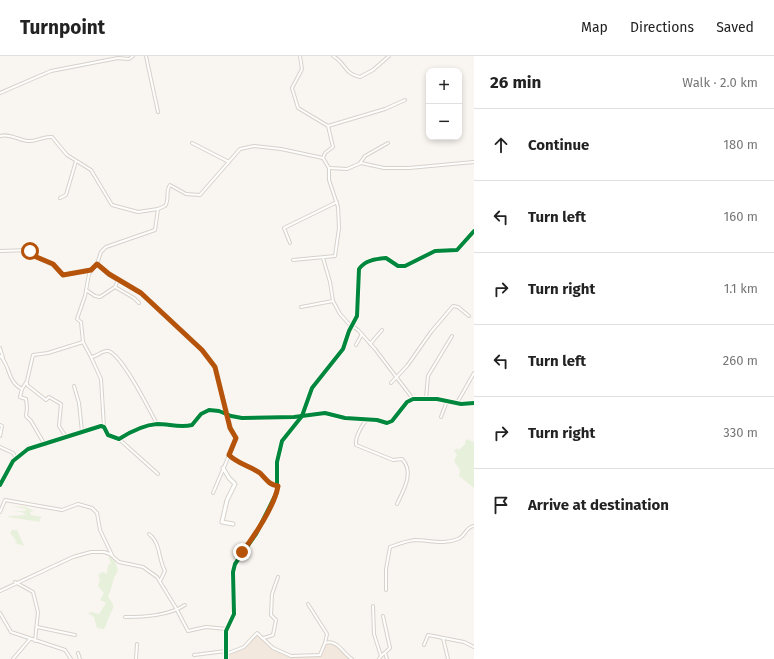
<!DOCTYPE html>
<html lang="en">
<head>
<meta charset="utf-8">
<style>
  :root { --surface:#fff; --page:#f2f2f2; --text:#222; --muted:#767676; --line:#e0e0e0 }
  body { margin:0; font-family:"Fira Sans",sans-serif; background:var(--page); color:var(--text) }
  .controls { position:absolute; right:12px; top:12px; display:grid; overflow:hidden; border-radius:8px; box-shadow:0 2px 6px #0003 }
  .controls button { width:36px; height:36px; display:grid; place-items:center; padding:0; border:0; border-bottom:1px solid var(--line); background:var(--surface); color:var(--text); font:20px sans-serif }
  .stop { position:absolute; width:12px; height:12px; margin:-9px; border:3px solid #b45309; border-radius:50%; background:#fff }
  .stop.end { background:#b45309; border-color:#fff; box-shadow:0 1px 4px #0008 }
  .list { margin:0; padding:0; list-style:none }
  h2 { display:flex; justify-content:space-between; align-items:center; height:52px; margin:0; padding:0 16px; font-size:17px }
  h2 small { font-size:13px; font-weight:400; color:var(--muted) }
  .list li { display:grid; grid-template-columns:26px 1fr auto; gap:12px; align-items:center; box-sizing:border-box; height:72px; padding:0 16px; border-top:1px solid var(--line) }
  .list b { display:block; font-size:15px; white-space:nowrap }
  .list em { font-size:13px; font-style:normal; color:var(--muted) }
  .icon { flex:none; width:22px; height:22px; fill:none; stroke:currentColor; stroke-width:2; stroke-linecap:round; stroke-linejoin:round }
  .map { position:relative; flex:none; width:474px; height:603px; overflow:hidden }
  header { display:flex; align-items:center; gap:24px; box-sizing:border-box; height:56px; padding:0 20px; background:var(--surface); border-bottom:1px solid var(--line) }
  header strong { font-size:19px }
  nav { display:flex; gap:22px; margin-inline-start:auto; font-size:14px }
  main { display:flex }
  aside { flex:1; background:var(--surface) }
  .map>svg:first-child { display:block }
  .residential { fill:#f2e8de }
  .green { fill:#e7f0db }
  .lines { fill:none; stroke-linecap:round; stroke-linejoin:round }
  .minor-casing { stroke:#d7d1cb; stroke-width:4 }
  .tertiary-casing { stroke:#d7d1cb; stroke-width:5 }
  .minor { stroke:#fefefd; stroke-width:2 }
  .tertiary { stroke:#fefefd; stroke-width:3 }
  .cycleway-casing { stroke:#fffaf3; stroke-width:6 }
  .cycleway { stroke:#00873e; stroke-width:4 }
  .route { stroke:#b45309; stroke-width:5 }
</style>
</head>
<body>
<header>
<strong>Turnpoint</strong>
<nav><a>Map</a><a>Directions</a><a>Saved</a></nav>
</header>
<main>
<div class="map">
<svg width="474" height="603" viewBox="0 0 474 603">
  <rect width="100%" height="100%" fill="#f9f5f0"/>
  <path class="residential" d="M256,577L273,592L291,601L321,599L325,587L330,586L339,590L352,603H226V598L241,593Z"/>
  <g class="green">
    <path d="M466,383L474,386V432L459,420L460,414L454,405L457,399L454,395L457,392L459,394L465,388Z"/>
    <path d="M11,450L26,451L34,455L30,456L31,459L42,461L39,464L41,466L8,461L9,460L26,459L22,456L12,455H25L26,453Z"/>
    <path d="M12,474H17L24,490L13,486H17L10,477Z"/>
    <path d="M108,499L115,505L118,515C112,522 113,531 108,540C115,552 115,548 109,561C107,565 106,570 104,573L97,572L94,561L88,557L92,556L99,558L106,547L100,544L104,537L98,530L100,523L98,519L102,516L107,518L108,509L111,508Z"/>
  </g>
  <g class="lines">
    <g class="minor-casing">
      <g id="minor">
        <path d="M146,0L158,56"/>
        <path d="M333,0C346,7 344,18 360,21L373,14L389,0"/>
        <path d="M0,37L51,15L118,2L129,3L133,0"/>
        <path d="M328,70L385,53L405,44"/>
        <path d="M0,80C10,77 18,84 28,85C36,86 43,80 52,81L67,99L91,114L112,149L138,156L158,153L165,150C170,143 165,135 170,129L186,138L200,139L240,93L254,90L281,93L323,102"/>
        <path d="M192,87L229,106"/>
        <path d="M360,107L365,100L388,87"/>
        <path d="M330,112L347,113L361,107L384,112H409L474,106"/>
        <path d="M60,142L66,139L76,105"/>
        <path d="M158,153L155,174L106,191L101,196L97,208L109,219L141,237L202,294L215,311L231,372L236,383L213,437"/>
        <path d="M290,187L284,172L337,146"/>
        <path d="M0,195L30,194L34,200L53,209L63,219L91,214"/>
        <path d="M323,202L330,226L333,245L340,258L349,268L358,274L375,293L413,343"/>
        <path d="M293,204L335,200L339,172L338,151L329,124V112L323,102L325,97L333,91L328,70L298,52L292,32L302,13L300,0"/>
        <path d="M97,208L89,218L85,240L77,263L81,266L83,286L91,301C97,301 102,294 108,295C122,298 150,355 157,368"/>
        <path d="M115,231L134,242L139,247"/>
        <path d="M86,234L95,240L100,241L115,231L118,224"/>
        <path d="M301,251L333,245"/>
        <path d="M370,288L382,274"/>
        <path d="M356,289L362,278"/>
        <path d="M0,292L3,302"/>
        <path d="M0,300C10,308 7,326 22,333L27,325L33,299L48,297L83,286"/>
        <path d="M91,301L101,323L104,371"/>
        <path d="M27,327V329L46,344L49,341L61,348L59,370L66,381"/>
        <path d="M391,327L407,310L431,276L453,250L458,251L469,260"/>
        <path d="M74,330L79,347L82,376"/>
        <path d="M22,333L20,341L26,343L27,352L26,360L31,365L45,389"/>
        <path d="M426,342L428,320L452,280"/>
        <path d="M457,347L474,317"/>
        <path d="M441,361L447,345"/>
        <path d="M368,363C362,368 355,381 356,389L393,404L402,403C415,416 403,435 397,448"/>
        <path d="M0,369L2,370L0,380"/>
        <path d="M119,383L158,418"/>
        <path d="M0,391L13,397L16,402"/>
        <path d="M229,399C238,408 250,410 260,417C266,423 269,429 278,430"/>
        <path d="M0,429L13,405L28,393L101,370L104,371L108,379L119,383C130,376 143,369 157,368C169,368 180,372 192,369L201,358L209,354L219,355L231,360L242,362L294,361L325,357L345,362L377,364L387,367L392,365L407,346L413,343H437L461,348L474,347"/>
        <path d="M0,456L5,444L62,454L78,448L92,452L97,457L100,474L112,499"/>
        <path d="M149,478C161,487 158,503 165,515L160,525"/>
        <path d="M15,526L33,536L38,556L35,585"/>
        <path d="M386,534V513L390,491C398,488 407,485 415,484C429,484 444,489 458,483C466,480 465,471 474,470"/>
        <path d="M0,535L73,501L91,496H104L110,498L119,506L143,511L157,521L176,552L188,575L206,571L227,573"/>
        <path d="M308,548L327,578L325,587"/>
        <path d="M373,550L374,578L381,600L379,603"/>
        <path d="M0,557L11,576L65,594L71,603"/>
        <path d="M125,561C144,561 168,560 185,549"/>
        <path d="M37,571L75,579"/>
        <path d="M264,582L273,579L276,564L271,559L272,538L278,521"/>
        <path d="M443,582L448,603"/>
        <path d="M424,589L428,579L464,586L474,591"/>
        <path d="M78,597L80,603"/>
        <path d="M385,597L387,603"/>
        <path d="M226,598L244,591L257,577L273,592L291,600L320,599L325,587C338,583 343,598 352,603"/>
        <path d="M194,599L226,595"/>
        <path d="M381,600L390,592L383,560"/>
        <path d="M13,603L30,583"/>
        <path d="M136,603L137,588"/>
        <path d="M226,603V575L234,558L233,516L235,508L256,478L277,436V406L282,385L302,360L312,332L343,293L349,275L357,260L359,213C365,204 376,203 386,202L398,210H405L435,195L457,194L474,175"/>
      </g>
    </g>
    <g class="tertiary-casing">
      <path id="tertiary" d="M223,412L229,422L235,428L227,444L222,466L233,468"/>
    </g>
    <use href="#minor" class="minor"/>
    <use href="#tertiary" class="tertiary"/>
    <g class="cycleway-casing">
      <g id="cycleway">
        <path d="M0,429L13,405L28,393L101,370L104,371L108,379L119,383C130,376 143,369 157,368C169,368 180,372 192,369L201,358L209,354L219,355L231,360L242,362L294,361L325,357L345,362L377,364L387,367L392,365L407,346L413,343H437L461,348L474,347"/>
        <path d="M226,603V575L234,558L233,516L235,508L256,478L277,436V406L282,385L302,360L312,332L343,293L349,275L357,260L359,213C365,204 376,203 386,202L398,210H405L435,195L457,194L474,175"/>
      </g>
    </g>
    <use href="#cycleway" class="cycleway"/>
  </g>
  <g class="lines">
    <path class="route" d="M30,195L34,200L53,208L63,219L91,214L97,208L109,218L141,237L202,294L215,311L230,372L236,382L229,399C238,408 250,410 260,417C266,423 269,429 278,430C275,449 254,481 242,496"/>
  </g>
</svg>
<div class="controls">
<button>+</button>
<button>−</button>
</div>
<div class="stop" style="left:30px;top:195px"></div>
<div class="stop end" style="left:242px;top:496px"></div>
</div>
<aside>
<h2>26 min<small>Walk · 2.0 km</small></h2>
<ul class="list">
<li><svg class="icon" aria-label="ahead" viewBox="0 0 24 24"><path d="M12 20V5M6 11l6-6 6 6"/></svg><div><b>Continue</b></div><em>180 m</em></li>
<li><svg class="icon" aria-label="left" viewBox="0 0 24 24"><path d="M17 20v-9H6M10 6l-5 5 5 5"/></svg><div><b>Turn left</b></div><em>160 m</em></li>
<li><svg class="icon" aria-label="right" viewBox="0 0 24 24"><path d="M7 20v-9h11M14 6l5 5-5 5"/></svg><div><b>Turn right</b></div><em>1.1 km</em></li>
<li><svg class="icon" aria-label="left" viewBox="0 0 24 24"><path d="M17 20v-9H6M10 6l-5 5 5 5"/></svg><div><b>Turn left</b></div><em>260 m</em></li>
<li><svg class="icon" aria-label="right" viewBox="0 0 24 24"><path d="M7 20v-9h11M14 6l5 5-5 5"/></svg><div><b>Turn right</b></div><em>330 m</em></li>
<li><svg class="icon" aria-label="arrive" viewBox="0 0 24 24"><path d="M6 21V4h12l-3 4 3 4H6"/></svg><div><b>Arrive at destination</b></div></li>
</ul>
</aside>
</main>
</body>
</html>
